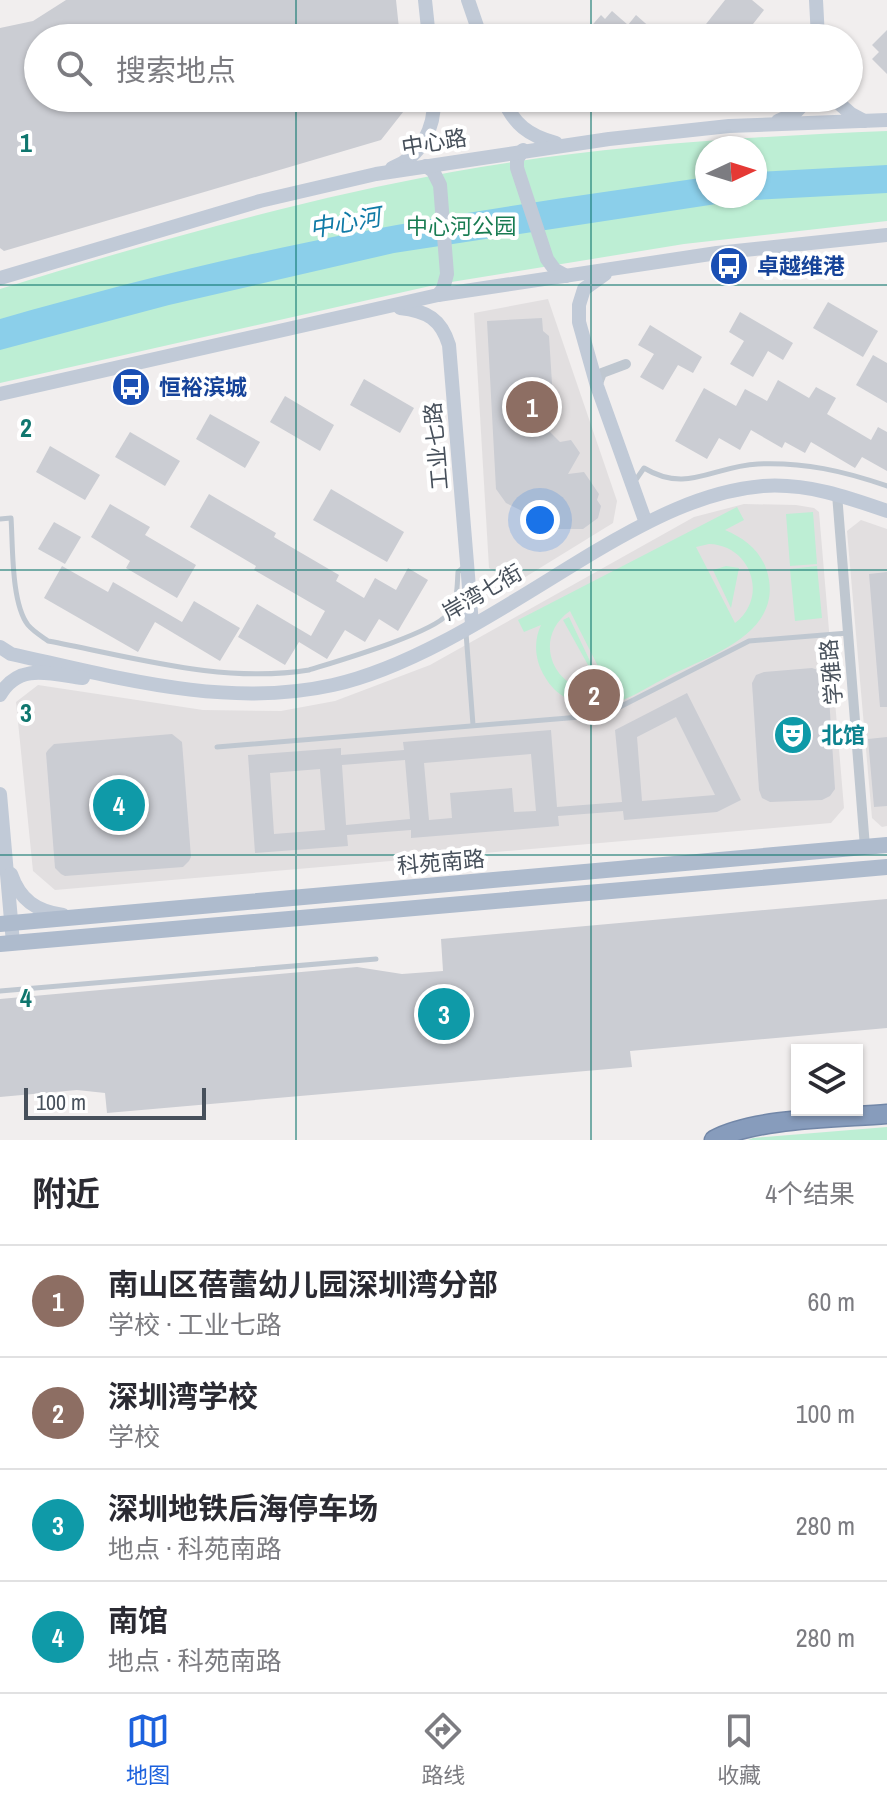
<!DOCTYPE html>
<html lang="zh">
<head>
<meta charset="utf-8">
<style>
  :root { --surface:#fff; --page:#f2f2f3; --text:#2b2b33; --muted:#7c7c81; --line:#e1e1e2; --accent:#1c61dd }
  body { margin:0; font-family:"Archivo Narrow","Noto Sans SC",sans-serif; background:var(--page); color:var(--text) }
  .controls { position:absolute; right:24px; bottom:24px; display:grid; overflow:hidden; border-radius:0px; box-shadow:0 2px 6px #0004 }
  .controls button { width:72px; height:72px; display:grid; place-items:center; padding:0; border:0; border-bottom:2px solid var(--line); background:var(--surface); color:var(--text); font:40px sans-serif }
  .compass { position:absolute; left:695px; top:136px; width:72px; height:72px; border-radius:50%; background:var(--surface); box-shadow:0 2px 6px #0004; rotate:86deg }
  .scale { position:absolute; left:24px; bottom:20px; width:182px; box-sizing:border-box; padding-left:8px; border:4px solid #47505b; border-top:0; font-size:22px; line-height:28px; white-space:nowrap; color:#47505b; -webkit-text-stroke:6px #fff; paint-order:stroke }
  .you { position:absolute; left:540px; top:520px; width:28px; height:28px; margin:-20px; border:6px solid #fff; border-radius:50%; background:#1a73e8; box-shadow:0 0 0 12px #1a73e833 }
  .badge { display:grid; place-items:center; width:52px; height:52px; border-radius:50%; background:var(--accent); color:#fff; font-size:26px; font-weight:700 }
  .pin { position:absolute; translate:-50% -50%; border:4px solid #fff; box-shadow:0 2px 8px #0006 }
  .list { margin:0; padding:0; list-style:none }
  h2 { display:flex; justify-content:space-between; align-items:center; height:104px; margin:0; padding:0 32px; font-size:34px }
  h2 small { font-size:26px; font-weight:400; color:var(--muted) }
  .list li { display:grid; grid-template-columns:52px 1fr auto; gap:24px; align-items:center; box-sizing:border-box; height:112px; padding:0 32px; border-top:2px solid var(--line) }
  .list b { display:block; font-size:30px; white-space:nowrap }
  .list p { margin:0; font-size:26px; white-space:nowrap; color:var(--muted) }
  .list em { font-size:26px; font-style:normal; color:var(--muted) }
  .icon { flex:none; width:44px; height:44px; fill:none; stroke:currentColor; stroke-width:2; stroke-linecap:round; stroke-linejoin:round }
  .map { position:relative; flex:none; width:887px; height:1140px; overflow:hidden }
  .search { position:absolute; background:var(--surface); box-shadow:0 2px 6px #0004; left:24px; right:24px; top:24px; height:88px; display:flex; align-items:center; gap:20px; box-sizing:border-box; padding:0 28px; border-radius:44px; color:var(--muted); font-size:30px }
  .sheet { height:552px; background:var(--surface) }
  nav { display:flex; justify-content:space-around; align-items:center; box-sizing:border-box; height:112px; border-top:2px solid var(--line); background:var(--surface); font-size:22px; color:var(--muted) }
  nav a { display:grid; justify-items:center; gap:4px }
  nav .on { color:var(--accent) }
  .map>svg:first-child { display:block }
  .education { fill:#e2dfe0 }
  .green { fill:#bdeed4; fill-rule:evenodd }
  .water { fill:#8bcfea }
  .building { fill:#cbcdd3; fill-rule:evenodd }
  .lines { fill:none; stroke-linecap:round; stroke-linejoin:round }
  .highway-casing { stroke:#7287a8; stroke-width:21 }
  .lane { stroke:#bfc7d0; stroke-width:5 }
  .street { stroke:#bfc7d0; stroke-width:10 }
  .secondary { stroke:#c1cad7; stroke-width:14 }
  .primary { stroke:#aebbcd; stroke-width:16 }
  .highway { stroke:#879cbc; stroke-width:18 }
  .grid { fill:none; stroke:#0f766e; stroke-width:2; stroke-opacity:0.55 }
  .labels { text-anchor:middle; stroke-width:8; stroke-linejoin:round; paint-order:stroke }
  .street-label { font-size:22px; fill:#47505b; stroke:#fff }
  .park-label { font-size:22px; fill:#187c52; stroke:#fff }
  .transit-label { font-size:22px; font-weight:bold; fill:#164399; stroke:#fff; text-anchor:start }
  .culture-label { font-size:22px; font-weight:bold; fill:#0d838f; stroke:#fff; text-anchor:start }
  .water-label { font-size:24px; font-style:italic; fill:#0f7aa6; stroke:#fff }
  .grid-label { font-size:26px; text-anchor:middle; font-weight:bold; fill:#0f766e; stroke:#fff; stroke-width:8; stroke-linejoin:round; paint-order:stroke }
</style>
</head>
<body>
<div class="map">
<svg width="887" height="1140" viewBox="0 0 887 1140">
  <rect width="100%" height="100%" fill="#f1eeee"/>
  <g class="education">
    <path d="M548,299L617,501L613,523L514,584L489,568L474,313Z"/>
    <path d="M744,504L796,505L814,508L819,512L844,808L831,823L55,890L33,871L16,702L38,685L203,710L281,711L335,701L430,665L694,517Z"/>
    <path d="M861,520L887,529V826L882,827L872,818L847,531Z"/>
  </g>
  <g class="green">
    <path d="M887,131V221L684,244L439,284L0,383V289C148,243 299,200 452,172C596,146 741,137 887,131ZM707,148H755V196H707Z"/>
    <path d="M737,507L744,520L725,530C744,538 760,550 767,571C785,633 711,655 669,676C647,687 621,706 596,706C575,706 555,695 545,677C535,661 533,642 541,625L524,632L518,620ZM709,544C751,545 769,597 735,623L696,547ZM570,611L609,688C559,702 527,641 570,611Z"/>
    <path d="M813,512L817,564L790,566L786,514Z"/>
    <path d="M726,566L739,568L731,608L713,570Z"/>
    <path d="M817,566L822,618L795,621L790,569Z"/>
    <path d="M569,617L600,682L598,683L563,620Z"/>
    <path d="M887,1127V1140H748L753,1138Z"/>
  </g>
  <path class="water" d="M887,165V193L736,201L394,253L169,305L0,350V319C118,285 238,255 359,232C475,210 591,194 707,177V196H755V172Z"/>
  <g class="building">
    <path d="M66,0H396L400,38H38V98H406L407,107L381,140L4,251L0,248V28L33,21Z"/>
    <path d="M725,0H752L764,10L742,38H695Z"/>
    <path d="M612,11L628,25L636,15L653,30L646,38H597L588,30L601,15L605,19Z"/>
    <path d="M887,30V74L872,59L879,52L872,45Z"/>
    <path d="M828,302L878,331L863,357L813,328Z"/>
    <path d="M740,312L793,343L783,360L768,351L753,377L730,364L744,341L729,332Z"/>
    <path d="M542,318L543,331L549,336L554,415H548L549,431L560,442L571,440L580,453L568,474L584,472L599,494L597,500L601,506L598,518L583,529H558L506,503L496,489L487,321Z"/>
    <path d="M650,325L702,357L693,373L678,365L663,390L640,377L654,354L638,345Z"/>
    <path d="M873,355L887,363V403L856,385Z"/>
    <path d="M364,379L414,408L400,433L350,405Z"/>
    <path d="M778,380L809,398L816,387L836,398L827,414L871,440L878,427L887,432V471L862,457L855,468L811,442L805,453L785,442L782,448L751,430L740,450L719,438L707,459L675,441L704,388L736,406L745,389L767,401Z"/>
    <path d="M285,396L334,425L320,451L270,422Z"/>
    <path d="M210,414L260,442L245,468L196,439Z"/>
    <path d="M130,432L180,461L165,486L115,457Z"/>
    <path d="M50,446L100,475L85,500L36,472Z"/>
    <path d="M331,489L404,532L387,562L313,520Z"/>
    <path d="M209,494L276,533L274,537L339,575L336,581L364,598L375,578L396,590L408,568L428,580L398,631L379,619L365,642L345,630L327,659L299,642L285,665L238,637L257,604L311,636L325,611L254,570L256,566L190,527Z"/>
    <path d="M110,504L150,527L145,535L196,565L177,598L126,568L130,561L91,537Z"/>
    <path d="M54,522L81,537L65,564L38,549Z"/>
    <path d="M62,566L108,592L113,582L182,622L194,601L240,628L220,661L155,622L138,652L44,598Z"/>
    <path d="M887,572V707H880L869,574Z"/>
    <path d="M812,668L821,671L828,681L835,789L830,796L822,800L770,802L762,798L759,790L752,683L756,675L764,672Z"/>
    <path d="M687,693L741,800L717,812L624,820L623,811L558,816L559,826L411,838V830L347,835L348,846L255,853L248,755L341,748V755L404,750L403,742L551,730L557,807L622,802L615,730ZM676,717L715,795L642,801L637,737ZM531,754L536,811L514,812L512,788L450,793L452,818L429,820L424,763ZM405,760L410,819L346,825L342,765ZM320,769L325,830L274,834L270,773Z"/>
    <path d="M172,734L182,742L191,857L189,861L183,867L65,876L61,874L55,868L46,753L48,750L54,744Z"/>
    <path d="M887,737V806L874,807L868,739Z"/>
    <path d="M887,899V1028L630,1051L632,1067L107,1113L105,1093L77,1090L0,1097V999L357,967L402,974L443,971L441,939Z"/>
  </g>
  <g class="lines">
    <g class="highway-casing">
      <path id="highway" d="M714,1140C753,1118 839,1118 887,1114"/>
    </g>
    <g class="lane">
      <path d="M635,481L644,468C687,494 713,466 758,464C804,462 844,471 887,486"/>
      <path d="M0,519L11,518C13,546 11,603 28,625C33,631 41,636 48,641C133,657 222,684 309,670C338,661 431,634 448,614C458,602 457,586 458,572L464,567"/>
      <path d="M466,633L473,725"/>
      <path d="M217,747L604,715L749,641L848,633"/>
      <path d="M0,991L376,959"/>
    </g>
    <g class="street">
      <path d="M597,386L602,373L626,364"/>
      <path d="M837,494L865,847"/>
    </g>
    <g class="secondary">
      <path d="M425,0L429,38"/>
      <path d="M468,0L481,38"/>
      <path d="M816,0L818,38"/>
      <path d="M460,98H463"/>
      <path d="M503,98C513,124 529,136 556,143"/>
      <path d="M833,98L851,114L864,121"/>
      <path d="M778,121L794,114L809,98"/>
      <path d="M523,150L517,159V168L547,259L555,270L566,276"/>
      <path d="M426,166L433,171L440,185L447,274L443,289L438,295"/>
      <path d="M392,168C421,157 435,128 434,98"/>
      <path d="M605,274L584,289L579,305V322L597,386L646,523"/>
      <path d="M0,278L260,201L376,174L609,139L729,126L887,120"/>
      <path d="M400,308C427,311 441,319 449,345L472,624"/>
      <path d="M0,394L438,295L717,253L887,235"/>
      <path d="M0,647L11,654C115,677 226,709 333,685C422,665 517,598 596,551C647,521 703,491 763,486C807,483 847,497 887,511"/>
      <path d="M0,695C19,662 51,674 83,678"/>
      <path d="M0,794L13,943"/>
      <path d="M11,874C20,900 36,911 63,915"/>
    </g>
    <g class="primary">
      <path d="M0,924L887,845"/>
      <path d="M0,944L887,867"/>
    </g>
    <use href="#highway" class="highway"/>
  </g>
  <path class="grid" d="M296,0V38M591,0V38M296,98V1140M591,98V1140M0,285H887M0,570H887M0,855H887"/>
  <defs>
    <g id="bus-disc" transform="scale(2)"><circle r="9.5" fill="#1a4fb4" stroke="#fff"/><path d="M-5-6H5V4H4V6H2V4H-2V6H-4V4H-5ZM-3.5-4V0h7V-4ZM-3.5 1.2v1.5H-2V1.2ZM2 1.2v1.5H3.5V1.2Z" fill="#fff"/></g>
    <g id="theatre-disc" transform="scale(2)"><circle r="9.5" fill="#0f9aa8" stroke="#fff"/><path d="M-5-5.5Q0-4 5-5.5V0Q5 5 0 6Q-5 5-5 0ZM-3.3-2.5H-1v1.5H-3.3ZM1-2.5H3.3v1.5H1ZM-2.8 1Q0 5.5 2.8 1Z" fill="#fff"/></g>
  </defs>
  <g fill-rule="evenodd">
    <use href="#bus-disc" x="729" y="266"/>
    <use href="#bus-disc" x="131" y="387"/>
    <use href="#theatre-disc" x="793" y="735"/>
  </g>
  <g class="labels">
    <g class="street-label">
      <text transform="translate(434 142) rotate(-9)" y="8">中心路</text>
      <text transform="translate(436 446) rotate(-95)" y="8">工业七路</text>
      <text transform="translate(482 592) rotate(-30)" y="8">岸湾七街</text>
      <text transform="translate(831 672) rotate(-95)" y="8">学雅路</text>
      <text transform="translate(441 862) rotate(-5)" y="8">科苑南路</text>
    </g>
    <g class="park-label">
      <text x="461" y="234">中心河公园</text>
    </g>
    <g class="transit-label">
      <text x="757" y="274">卓越维港</text>
      <text x="159" y="395">恒裕滨城</text>
    </g>
    <g class="culture-label">
      <text x="821" y="743">北馆</text>
    </g>
    <g class="water-label">
      <text transform="translate(345 223) rotate(-10)" y="8">中心河</text>
    </g>
  </g>
  <g class="grid-label">
    <text x="26" y="152">1</text>
    <text x="26" y="437">2</text>
    <text x="26" y="722">3</text>
    <text x="26" y="1007">4</text>
  </g>
</svg>
<div class="controls">
<button><svg class="icon" aria-label="layers" viewBox="0 0 24 24"><path d="M12 4l9 5-9 5-9-5zM3 14l9 5 9-5"/></svg></button>
</div>
<svg class="compass" viewBox="-18 -18 36 36"><path d="M0-13l5 13h-10z" fill="#e53935"/><path d="M0 13l5-13h-10z" fill="#7c7c81"/></svg>
<div class="scale">100 m</div>
<div class="you"></div>
<div class="pin badge" style="left:532px;top:407px;background:#8d6e63">1</div>
<div class="pin badge" style="left:594px;top:695px;background:#8d6e63">2</div>
<div class="pin badge" style="left:444px;top:1014px;background:#0f9aa8">3</div>
<div class="pin badge" style="left:119px;top:805px;background:#0f9aa8">4</div>
<div class="search"><svg class="icon" aria-label="search" viewBox="0 0 24 24"><circle cx="10" cy="10" r="6"/><path d="M15 15l6 6"/></svg>搜索地点</div>
</div>
<section class="sheet">
<h2>附近<small>4个结果</small></h2>
<ul class="list">
<li><span class="badge" style="background:#8d6e63">1</span><div><b>南山区蓓蕾幼儿园深圳湾分部</b><p>学校 · 工业七路</p></div><em>60 m</em></li>
<li><span class="badge" style="background:#8d6e63">2</span><div><b>深圳湾学校</b><p>学校</p></div><em>100 m</em></li>
<li><span class="badge" style="background:#0f9aa8">3</span><div><b>深圳地铁后海停车场</b><p>地点 · 科苑南路</p></div><em>280 m</em></li>
<li><span class="badge" style="background:#0f9aa8">4</span><div><b>南馆</b><p>地点 · 科苑南路</p></div><em>280 m</em></li>
</ul>
</section>
<nav>
<a class="on"><svg class="icon" aria-label="map" viewBox="0 0 24 24"><path d="M3 6l6-2 6 2 6-2v14l-6 2-6-2-6 2zM9 4v14M15 6v14"/></svg>地图</a>
<a><svg class="icon" aria-label="directions" viewBox="0 0 24 24"><path d="M12 3l9 9-9 9-9-9zM9 14v-3h6M13 9l2 2-2 2"/></svg>路线</a>
<a><svg class="icon" aria-label="saved" viewBox="0 0 24 24"><path d="M7 4h10v16l-5-4-5 4z"/></svg>收藏</a>
</nav>
</body>
</html>
